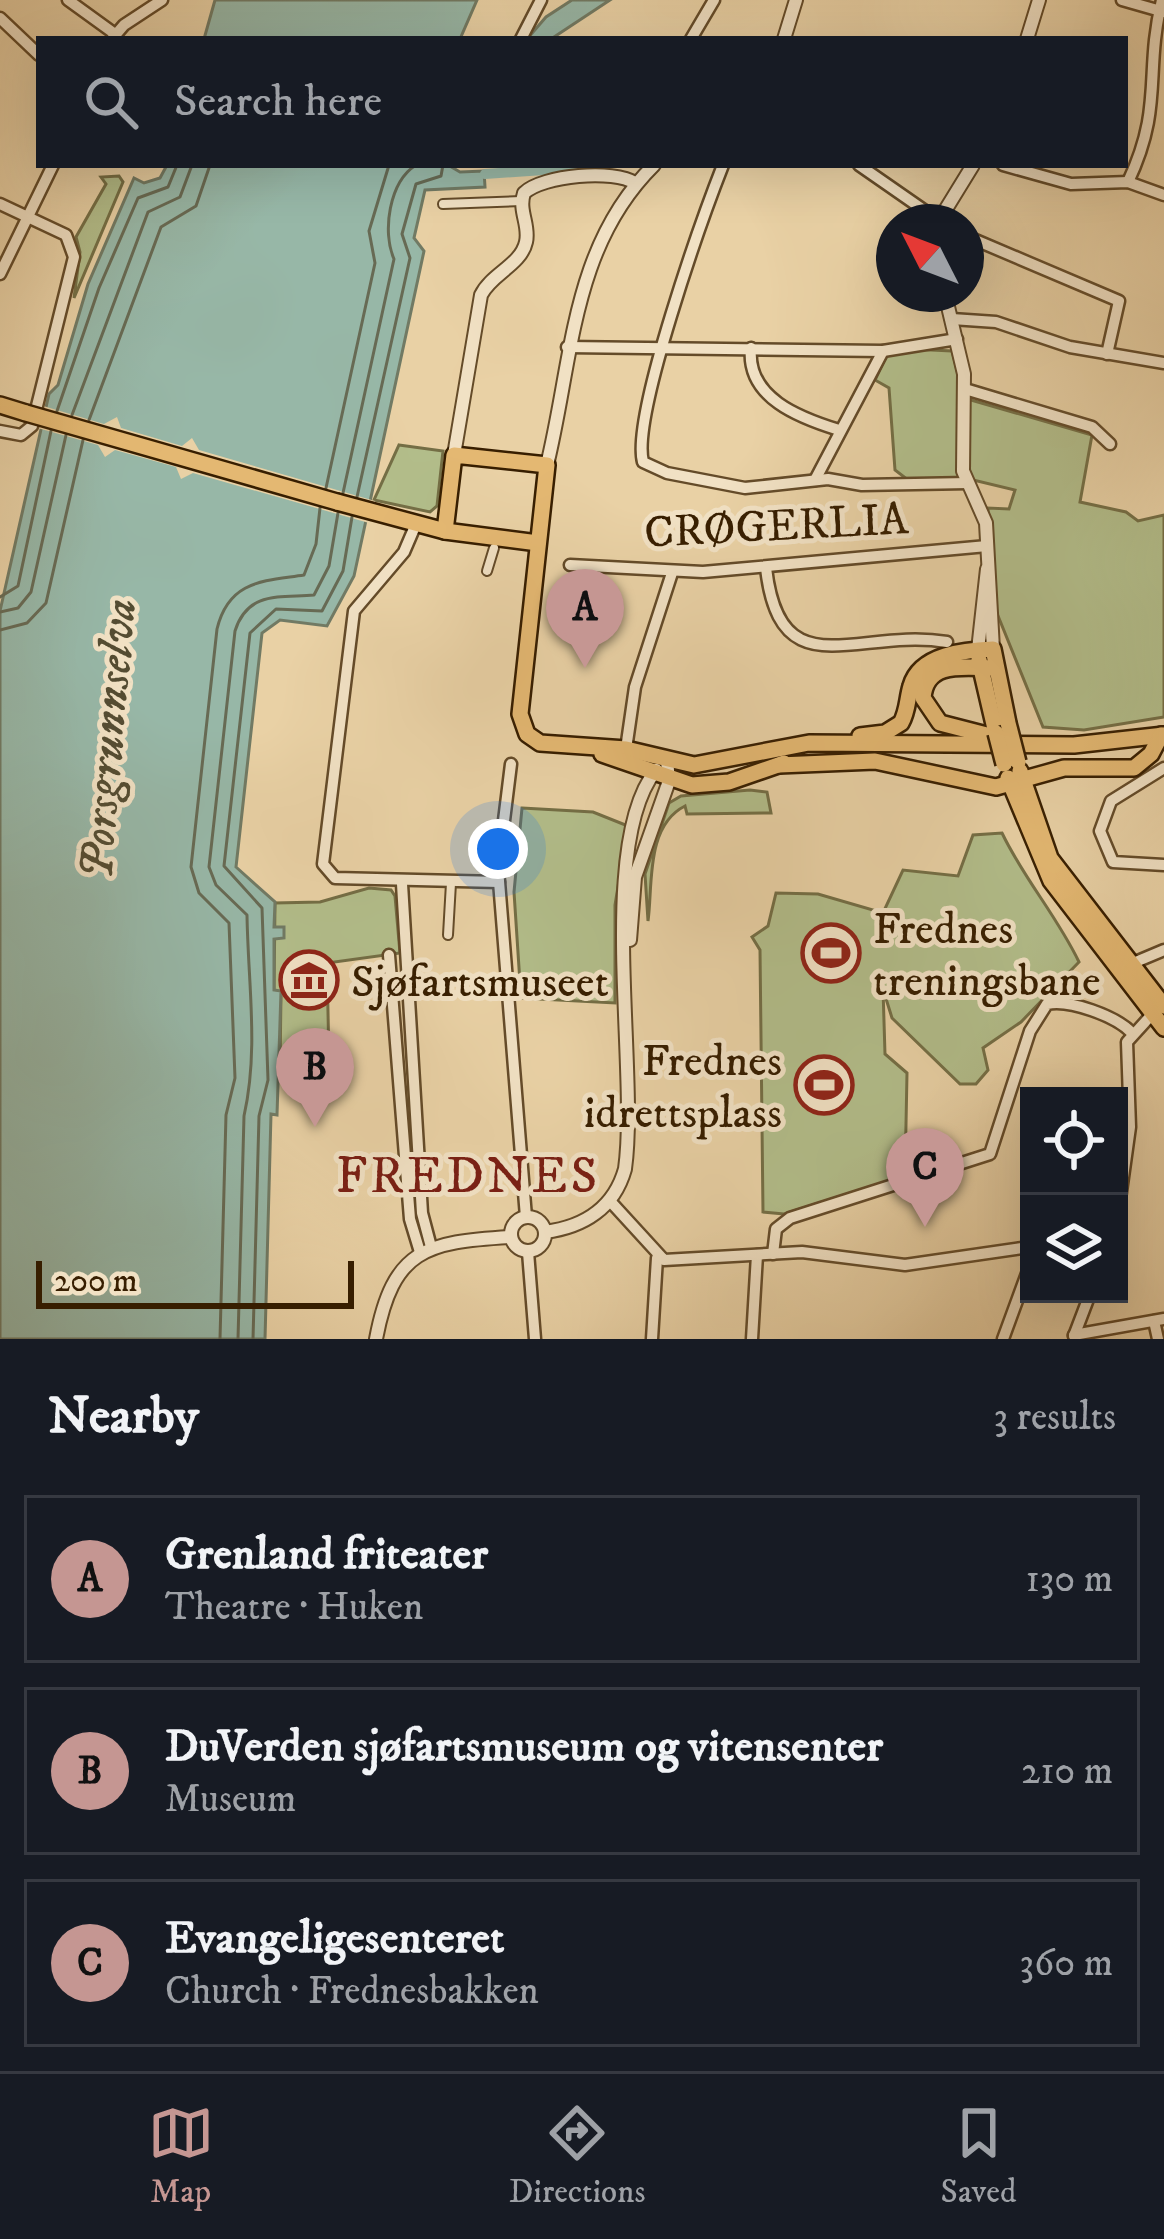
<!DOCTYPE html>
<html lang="en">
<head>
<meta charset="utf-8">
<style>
  :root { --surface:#171b24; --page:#20242c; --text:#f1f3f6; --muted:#9ea1a6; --line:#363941; --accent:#c59692 }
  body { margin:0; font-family:"IM FELL DW Pica",serif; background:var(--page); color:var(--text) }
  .controls { position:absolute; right:36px; bottom:36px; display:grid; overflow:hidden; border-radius:0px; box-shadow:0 12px 48px #0002 }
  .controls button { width:108px; height:108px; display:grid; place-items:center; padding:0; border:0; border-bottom:3px solid var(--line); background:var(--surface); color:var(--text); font:60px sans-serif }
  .compass { position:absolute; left:876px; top:204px; width:108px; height:108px; border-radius:50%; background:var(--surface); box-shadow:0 12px 48px #0002; rotate:312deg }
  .scale { position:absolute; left:36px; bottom:30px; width:318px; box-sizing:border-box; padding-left:12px; border:6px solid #371e00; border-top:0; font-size:33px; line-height:42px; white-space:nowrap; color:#371e00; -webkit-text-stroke:9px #f1e1c4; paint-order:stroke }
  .you { position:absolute; left:498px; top:849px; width:42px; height:42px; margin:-30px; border:9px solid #fff; border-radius:50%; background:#1a73e8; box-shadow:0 0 0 18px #1a73e833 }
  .badge { display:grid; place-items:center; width:78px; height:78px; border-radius:50%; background:var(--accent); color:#111; font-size:39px; font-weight:700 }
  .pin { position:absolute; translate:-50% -99px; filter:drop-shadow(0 3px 6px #0008) }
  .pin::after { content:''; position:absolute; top:63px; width:42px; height:36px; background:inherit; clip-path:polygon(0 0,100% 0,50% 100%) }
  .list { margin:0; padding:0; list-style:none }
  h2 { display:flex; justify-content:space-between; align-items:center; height:156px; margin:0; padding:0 48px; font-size:51px }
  h2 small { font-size:39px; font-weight:400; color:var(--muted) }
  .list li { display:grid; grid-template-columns:78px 1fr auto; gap:36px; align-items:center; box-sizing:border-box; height:168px; margin:0 24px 24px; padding:0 24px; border:3px solid var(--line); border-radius:0px }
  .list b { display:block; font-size:45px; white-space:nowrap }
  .list p { margin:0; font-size:39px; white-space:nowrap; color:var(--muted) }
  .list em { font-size:39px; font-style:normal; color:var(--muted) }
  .icon { flex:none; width:66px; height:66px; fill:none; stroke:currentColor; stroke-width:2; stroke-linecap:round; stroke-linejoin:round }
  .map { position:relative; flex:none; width:1164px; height:1339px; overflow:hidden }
  .search { position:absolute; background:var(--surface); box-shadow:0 12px 48px #0002; left:36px; right:36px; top:36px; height:132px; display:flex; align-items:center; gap:30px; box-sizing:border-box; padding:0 42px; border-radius:0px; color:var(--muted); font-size:45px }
  .sheet { height:732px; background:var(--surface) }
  nav { display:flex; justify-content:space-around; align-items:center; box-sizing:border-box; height:168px; border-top:3px solid var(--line); background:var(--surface); font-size:33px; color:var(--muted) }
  nav a { display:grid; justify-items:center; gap:6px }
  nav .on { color:var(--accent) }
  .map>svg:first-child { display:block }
  .green { fill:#b2bd8a; stroke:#746e45; stroke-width:3 }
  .water { fill:#97b7a7; stroke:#717a64; stroke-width:3 }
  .pier { fill:#e9d1a5 }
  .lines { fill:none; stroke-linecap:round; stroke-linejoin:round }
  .shore { stroke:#676a54; stroke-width:3 }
  .canal { stroke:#97b7a7; stroke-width:10 }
  .pedestrian-casing { stroke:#644b29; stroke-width:12 }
  .minor-casing { stroke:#644b29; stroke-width:15 }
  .tertiary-casing { stroke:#644b29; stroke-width:16 }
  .primary-casing { stroke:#371e00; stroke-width:20 }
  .pedestrian { stroke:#f1e1c4; stroke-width:8 }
  .minor { stroke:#f1e1c4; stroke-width:10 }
  .tertiary { stroke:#f1e1c4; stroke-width:12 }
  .primary { stroke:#e4b872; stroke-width:15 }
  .primary-bridge-casing { stroke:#371e00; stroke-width:20; stroke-linecap:butt }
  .primary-bridge { stroke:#e4b872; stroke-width:15 }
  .labels { text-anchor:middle; stroke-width:10; stroke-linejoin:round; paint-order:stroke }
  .street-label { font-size:45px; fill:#371e00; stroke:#f1e1c4 }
  .poi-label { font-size:45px; fill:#371e00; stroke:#f1e1c4; text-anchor:start }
  .water-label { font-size:48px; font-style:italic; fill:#544c32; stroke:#f1e1c4 }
  .quarter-label { font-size:51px; letter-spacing:3px; fill:#7a1f14; stroke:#f1e1c4 }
</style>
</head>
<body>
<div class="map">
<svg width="1164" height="1339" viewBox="0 0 1164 1339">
  <rect width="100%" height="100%" fill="#e9d1a5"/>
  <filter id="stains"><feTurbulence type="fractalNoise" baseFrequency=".00167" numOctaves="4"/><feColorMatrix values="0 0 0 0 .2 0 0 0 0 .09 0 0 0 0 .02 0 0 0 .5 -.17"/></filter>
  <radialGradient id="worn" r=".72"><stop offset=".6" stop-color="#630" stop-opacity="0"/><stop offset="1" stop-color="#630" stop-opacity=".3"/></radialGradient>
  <g class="green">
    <path d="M119,176L123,182L74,298L80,252L76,237L106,184L101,177Z"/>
    <path d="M890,348L952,351L964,398L1092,435L1080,502L1126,512L1138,521L1164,515V717L1084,730L1043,727L990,596L988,508L1009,509L1015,490L965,478L908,480L895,470L889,388L875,380Z"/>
    <path d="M399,445L443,451L437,506L430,512L374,500Z"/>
    <path d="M750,790L767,792L771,813L687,814L685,806C645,826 653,887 648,921L645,874L669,803L681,796Z"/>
    <path d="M522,808L593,812L628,826L615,905V1003L521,998L514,892Z"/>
    <path d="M1002,833C1024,879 1057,916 1079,962L1021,1022L983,1048L988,1070L976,1084H960L892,1018L883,989L885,1054L907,1073L905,1176L784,1214L763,1212L760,950L752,937L768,926L776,893L818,894L883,913L903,870L958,876L973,835Z"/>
    <path d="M369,888L391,890L395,896L400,953L327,963L329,1061L280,1066L281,993L274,991L275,903L320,902Z"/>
  </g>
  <g class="water">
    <path d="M215,0H477L460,39H204Z"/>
    <path d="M572,0H610L551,39H527L546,17Z"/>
    <path d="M167,165H448L460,172L484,171L485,187L425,190L414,238L424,251L354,576L327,626L280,620L262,633L236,867L275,902L274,927H284V938L274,939V990L281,991L277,1115L271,1114L265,1339H0V611L49,394L58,385L88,284L134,178L144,183L160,178Z"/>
  </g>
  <path class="pier" d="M40,405L104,424L117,417L121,428L182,446L192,438L199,450L375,501L369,523L193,473L181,479L176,467L115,450L105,457L98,445L34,427Z"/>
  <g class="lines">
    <g class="shore">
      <path d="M57,411L99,288L138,198L168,187L177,165"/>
      <path d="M72,415L148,212L180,197L192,165"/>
      <path d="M89,420L161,227L196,206L210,165"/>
      <path d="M326,488L375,263L369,231L389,165"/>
      <path d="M343,493L394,259C382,232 389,182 416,165"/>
      <path d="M357,497L410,258L402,234L416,184L441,176L443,165"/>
      <path d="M0,597L18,586L51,431"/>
      <path d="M0,612L18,608L31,592L66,435"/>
      <path d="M0,630L27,623L46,603L83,440"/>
      <path d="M220,1339L226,1115L235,1078L229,923L199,893L191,867L217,629C229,579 266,581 304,575L316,544L320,508"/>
      <path d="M238,1339L244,1116C259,1049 248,984 247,915L216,885L209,867L235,631C248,590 282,598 314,595L329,566L338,513"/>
      <path d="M253,1339L259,1116L268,1080L262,908L224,866L250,633L276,609L322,611L343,571L352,517"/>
    </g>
    <path class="canal" d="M485,174L602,166"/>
    <g class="pedestrian-casing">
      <g id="pedestrian">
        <path d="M443,204L521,201"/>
        <path d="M487,571L494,548"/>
        <path d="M448,935L451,883"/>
      </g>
    </g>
    <g class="minor-casing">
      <g id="minor">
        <path d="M68,0L115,34"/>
        <path d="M1122,0L1164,12"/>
        <path d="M0,18L39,55"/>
        <path d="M112,39L124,25L162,0"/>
        <path d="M521,39L541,0"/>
        <path d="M691,39L714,0"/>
        <path d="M723,165C703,216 631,417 643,462L667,473L745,488L828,479L862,485L968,483"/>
        <path d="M859,165L941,222"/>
        <path d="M1003,165L1071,184L1128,182L1164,195"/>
        <path d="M1128,182C1164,106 1144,73 1162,0"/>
        <path d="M0,204L66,235L74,257L32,426L21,435L0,431"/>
        <path d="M966,236L1119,301L1107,354"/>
        <path d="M0,274L53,165"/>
        <path d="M952,319L996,322L1070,347L1164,363"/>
        <path d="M567,347L883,351L957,339"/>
        <path d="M751,348C746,398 800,418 839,430"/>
        <path d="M965,389L1092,427L1110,444"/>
        <path d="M815,480L883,351"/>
        <path d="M416,524L404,552L354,611L323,864L335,878L499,882"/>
        <path d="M570,565L703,572L987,546"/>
        <path d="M766,568C780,691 857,627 947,642"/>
        <path d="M626,749L635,687L672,573"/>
        <path d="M511,764L498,869L526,1217"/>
        <path d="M1164,768L1111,801L1100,831L1113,862L1164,865"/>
        <path d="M402,884L422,1213L431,1247"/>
        <path d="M389,955L410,1219L420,1252"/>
        <path d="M1126,966L1164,950"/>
        <path d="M610,1201L664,1260L802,1252L905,1265L1029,1247"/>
        <path d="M1119,1206L1130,1127L1127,1042L1156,1010"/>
        <path d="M528,1252L535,1339"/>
        <path d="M773,1254L776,1229L790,1218L990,1154L1030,1031L1047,1004C1069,999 1116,1016 1132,1033"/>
        <path d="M1154,1321L1158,1339"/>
        <path d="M1074,1335L1164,1319"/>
        <path d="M1074,1336L1090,1294"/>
        <path d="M652,1339L657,1258"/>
        <path d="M752,1339L757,1255"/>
        <path d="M1003,1339L1029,1268"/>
      </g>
    </g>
    <g class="tertiary-casing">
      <g id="tertiary">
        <path d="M784,39L796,0"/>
        <path d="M1027,39L1039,0"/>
        <path d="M938,222L973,165"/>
        <path d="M945,294L964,374L963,471L986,523L993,649"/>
        <path d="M454,455L481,295C491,274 521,265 526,242C530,225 518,211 524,193C543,175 614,169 635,183"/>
        <path d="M547,465C573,359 571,247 654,165"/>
        <path d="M978,650L987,569"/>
        <path d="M630,940L635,877L669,781L667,760"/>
        <circle cx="528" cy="1234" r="17"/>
        <path d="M545,1232C584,1227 614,1208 625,1169C639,1069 596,845 656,770"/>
        <path d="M376,1339C393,1249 426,1242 510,1237"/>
      </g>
    </g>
    <g class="primary-casing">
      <g id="primary">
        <path d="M0,405L26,413"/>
        <path d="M337,502L445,531L538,543"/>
        <path d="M445,531L454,455L547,465L520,714L527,734L540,743L626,749L694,765L809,743L1074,745L1164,735"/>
        <path d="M979,660L996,733"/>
        <path d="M996,668C967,668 926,659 923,698L940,723L1006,740"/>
        <path d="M860,736L885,733L901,723C908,711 907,699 911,686C920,654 966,650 993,649L1008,723"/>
        <path d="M602,754L692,785L729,782L784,763"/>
        <path d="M779,765L875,761L996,787L1064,768H1134L1151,754L1161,735"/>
        <path d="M1020,771L1050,858L1164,1006"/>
        <path d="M1008,778L1051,881L1164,1028"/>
      </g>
    </g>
    <use href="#pedestrian" class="pedestrian"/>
    <use href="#minor" class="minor"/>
    <use href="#tertiary" class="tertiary"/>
    <use href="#primary" class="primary"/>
    <g class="primary-bridge-casing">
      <g id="primary-bridge">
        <path d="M26,413L337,502"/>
        <path d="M1008,723L1018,762"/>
        <path d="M996,733L1004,764"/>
      </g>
    </g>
    <use href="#primary-bridge" class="primary-bridge"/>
  </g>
  <defs>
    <g id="stadium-ring" transform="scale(3)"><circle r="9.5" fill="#f1e1c4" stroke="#8f2418" stroke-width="1.5"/><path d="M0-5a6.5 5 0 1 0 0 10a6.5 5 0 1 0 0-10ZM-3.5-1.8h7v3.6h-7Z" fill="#8f2418"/></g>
    <g id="museum-ring" transform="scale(3)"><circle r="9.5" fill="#f1e1c4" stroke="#8f2418" stroke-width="1.5"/><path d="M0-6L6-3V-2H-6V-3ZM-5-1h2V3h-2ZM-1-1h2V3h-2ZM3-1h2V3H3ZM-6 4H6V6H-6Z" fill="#8f2418"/></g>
  </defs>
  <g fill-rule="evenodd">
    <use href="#stadium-ring" x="831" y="953"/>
    <use href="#museum-ring" x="309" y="980"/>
    <use href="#stadium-ring" x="824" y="1085"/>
  </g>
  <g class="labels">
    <g class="street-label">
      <text transform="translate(776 524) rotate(-3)" y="16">CRØGERLIA</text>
    </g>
    <g class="poi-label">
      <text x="873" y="943">Frednes<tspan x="873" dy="52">treningsbane</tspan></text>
      <text x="351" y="996">Sjøfartsmuseet</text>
      <text x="782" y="1075" text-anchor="end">Frednes<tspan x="782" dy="52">idrettsplass</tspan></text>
    </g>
    <g class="water-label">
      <text transform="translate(106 739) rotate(-85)" y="17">Porsgrunnselva</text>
    </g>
    <g class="quarter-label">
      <text x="468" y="1192">FREDNES</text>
    </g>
  </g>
  <rect width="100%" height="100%" filter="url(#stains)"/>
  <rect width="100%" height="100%" fill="url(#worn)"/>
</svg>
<div class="controls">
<button><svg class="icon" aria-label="locate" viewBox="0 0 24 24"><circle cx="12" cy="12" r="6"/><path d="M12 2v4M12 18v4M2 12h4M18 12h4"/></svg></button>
<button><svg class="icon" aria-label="layers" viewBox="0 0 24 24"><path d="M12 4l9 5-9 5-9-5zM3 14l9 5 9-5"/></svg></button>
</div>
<svg class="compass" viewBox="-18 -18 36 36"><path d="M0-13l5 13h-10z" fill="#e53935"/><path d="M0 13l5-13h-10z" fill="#9ea1a6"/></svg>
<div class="scale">200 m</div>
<div class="you"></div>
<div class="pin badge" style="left:585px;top:668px">A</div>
<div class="pin badge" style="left:315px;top:1127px">B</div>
<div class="pin badge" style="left:925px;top:1227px">C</div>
<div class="search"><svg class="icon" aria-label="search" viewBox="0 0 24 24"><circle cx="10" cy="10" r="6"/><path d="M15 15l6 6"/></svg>Search here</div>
</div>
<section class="sheet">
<h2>Nearby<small>3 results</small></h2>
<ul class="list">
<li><span class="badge">A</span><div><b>Grenland friteater</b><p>Theatre · Huken</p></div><em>130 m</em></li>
<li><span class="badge">B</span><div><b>DuVerden sjøfartsmuseum og vitensenter</b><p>Museum</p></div><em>210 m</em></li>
<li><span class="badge">C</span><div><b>Evangeligesenteret</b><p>Church · Frednesbakken</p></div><em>360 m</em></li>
</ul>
</section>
<nav>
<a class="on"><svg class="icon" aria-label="map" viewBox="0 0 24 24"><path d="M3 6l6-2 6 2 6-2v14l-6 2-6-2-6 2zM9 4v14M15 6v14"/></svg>Map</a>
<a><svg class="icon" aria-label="directions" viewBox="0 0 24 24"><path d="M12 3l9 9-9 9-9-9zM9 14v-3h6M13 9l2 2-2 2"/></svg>Directions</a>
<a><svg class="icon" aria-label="saved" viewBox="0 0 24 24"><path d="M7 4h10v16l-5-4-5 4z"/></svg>Saved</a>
</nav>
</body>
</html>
